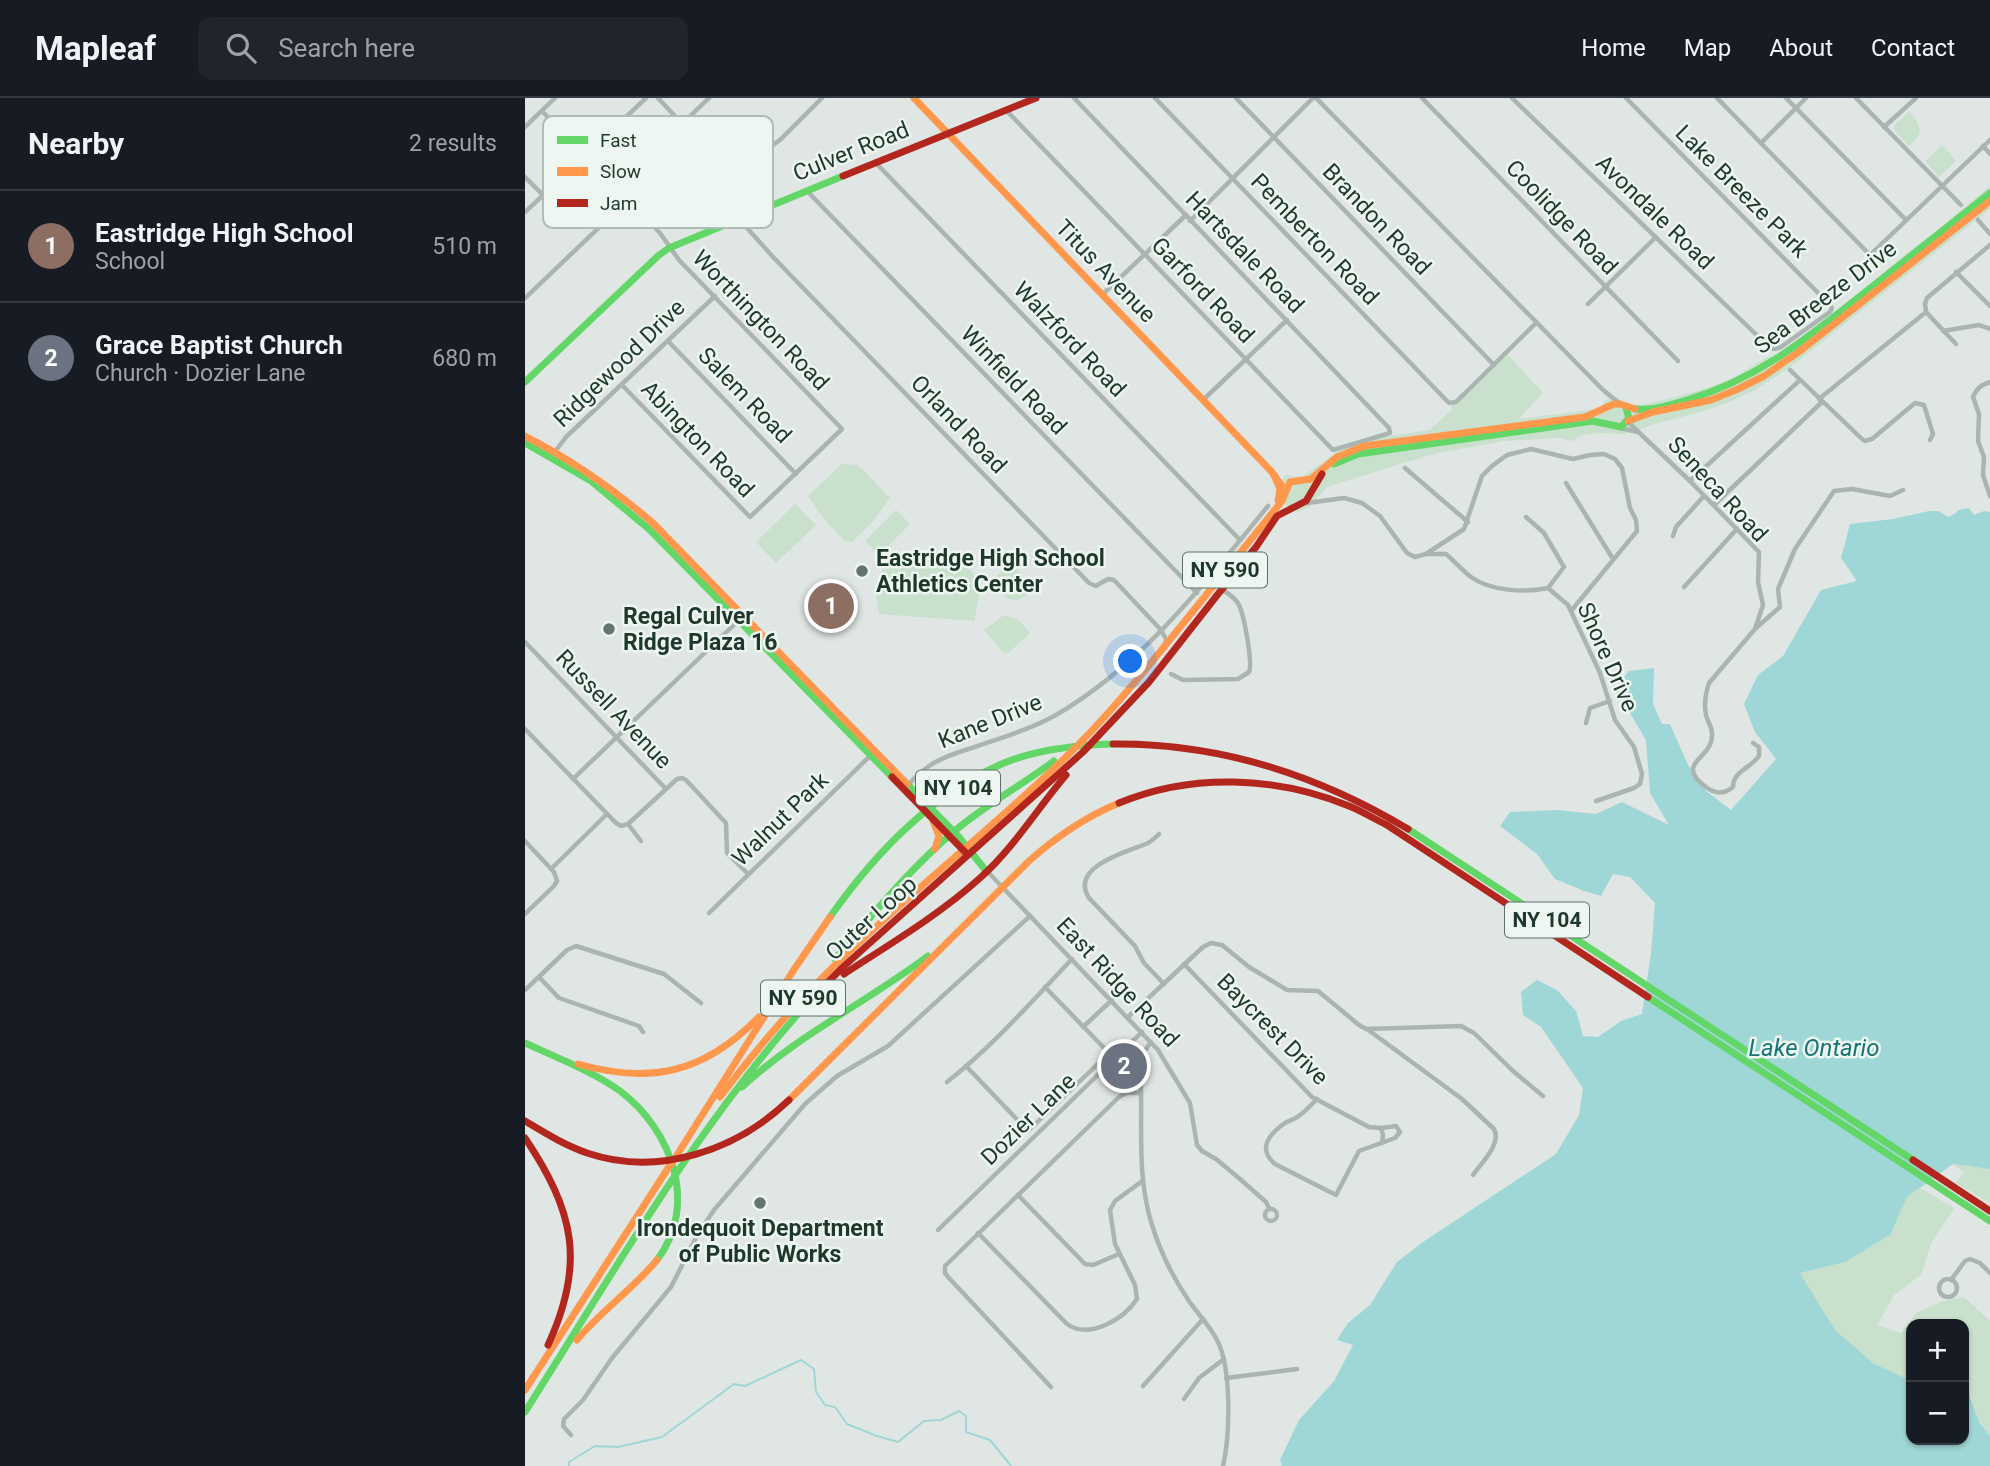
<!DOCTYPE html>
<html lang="en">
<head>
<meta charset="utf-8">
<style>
  :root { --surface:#171b24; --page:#20242c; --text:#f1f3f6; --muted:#9ea1a6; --line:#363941; --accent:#63756d }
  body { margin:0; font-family:Roboto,sans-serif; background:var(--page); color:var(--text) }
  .controls { position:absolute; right:21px; bottom:21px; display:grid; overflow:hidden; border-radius:14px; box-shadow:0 2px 5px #0004 }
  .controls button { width:63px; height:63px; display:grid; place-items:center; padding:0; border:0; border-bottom:2px solid var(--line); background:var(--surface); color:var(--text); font:35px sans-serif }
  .you { position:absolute; left:606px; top:564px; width:24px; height:24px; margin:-18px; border:5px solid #fff; border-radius:50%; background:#1a73e8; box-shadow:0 0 0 10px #1a73e833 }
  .badge { display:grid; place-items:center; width:46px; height:46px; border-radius:50%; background:var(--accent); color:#fff; font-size:23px; font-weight:700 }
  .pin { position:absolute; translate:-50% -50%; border:4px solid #fff; box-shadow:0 2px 7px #0006 }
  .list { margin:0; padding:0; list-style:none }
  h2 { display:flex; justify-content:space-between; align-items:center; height:91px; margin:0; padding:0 28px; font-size:30px }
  h2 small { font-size:23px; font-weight:400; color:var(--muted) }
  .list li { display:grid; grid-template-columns:46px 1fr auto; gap:21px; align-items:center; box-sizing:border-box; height:112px; padding:0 28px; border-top:2px solid var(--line) }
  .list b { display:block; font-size:26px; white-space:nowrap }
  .list p { margin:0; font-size:23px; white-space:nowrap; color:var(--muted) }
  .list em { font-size:23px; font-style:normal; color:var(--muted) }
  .icon { flex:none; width:38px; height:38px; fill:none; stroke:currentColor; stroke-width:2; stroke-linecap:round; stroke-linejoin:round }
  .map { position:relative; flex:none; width:1465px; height:1368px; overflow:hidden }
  header { display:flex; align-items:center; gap:42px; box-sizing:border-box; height:98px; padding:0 35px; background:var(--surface); border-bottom:2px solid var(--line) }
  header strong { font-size:33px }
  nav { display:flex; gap:38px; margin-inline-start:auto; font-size:24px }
  .search { width:490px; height:63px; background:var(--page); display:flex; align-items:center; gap:18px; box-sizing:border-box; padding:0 24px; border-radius:14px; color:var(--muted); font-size:26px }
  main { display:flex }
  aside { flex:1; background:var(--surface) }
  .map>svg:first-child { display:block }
  .green { fill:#c8e0cc }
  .water { fill:#9fd7d6 }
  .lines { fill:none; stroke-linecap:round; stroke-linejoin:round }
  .stream { stroke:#9fd7d6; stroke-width:2 }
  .street { stroke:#aab4b0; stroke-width:4.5 }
  .fast { stroke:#63d668; stroke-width:7 }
  .slow { stroke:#ff974d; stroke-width:7 }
  .jam { stroke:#b3261e; stroke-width:7 }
  .poi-dot { fill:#63756d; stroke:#edf6f0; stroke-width:2.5 }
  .labels { text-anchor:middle; stroke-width:5; stroke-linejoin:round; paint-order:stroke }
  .shield { fill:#edf6f0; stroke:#5d7168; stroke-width:2 }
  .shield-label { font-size:21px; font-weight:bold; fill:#1f382d }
  .street-label { font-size:23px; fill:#1f382d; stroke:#edf6f0 }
  .poi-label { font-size:23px; font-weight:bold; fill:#1f382d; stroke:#edf6f0; text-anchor:start }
  .water-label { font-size:24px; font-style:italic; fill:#197374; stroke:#edf6f0 }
  .key { fill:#edf6f0; stroke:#afbdb6; stroke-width:2 }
  .key-label { font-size:19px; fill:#1f382d }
</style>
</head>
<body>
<header>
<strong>Mapleaf</strong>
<div class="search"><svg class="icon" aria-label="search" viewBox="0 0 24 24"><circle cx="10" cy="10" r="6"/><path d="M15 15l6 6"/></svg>Search here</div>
<nav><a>Home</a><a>Map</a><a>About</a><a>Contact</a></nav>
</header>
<main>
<aside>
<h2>Nearby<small>2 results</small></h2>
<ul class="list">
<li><span class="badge" style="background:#8d6e63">1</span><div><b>Eastridge High School</b><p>School</p></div><em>510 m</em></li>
<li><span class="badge" style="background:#6b7280">2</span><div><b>Grace Baptist Church</b><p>Church · Dozier Lane</p></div><em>680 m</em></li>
</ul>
</aside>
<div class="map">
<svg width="1465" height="1368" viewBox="0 0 1465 1368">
  <rect width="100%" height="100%" fill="#e0e6e3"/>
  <g class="green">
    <path d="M1384,13C1396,28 1400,34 1384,48L1369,32V28Z"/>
    <path d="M1417,47L1431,63L1414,79L1400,63Z"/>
    <path d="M1465,88V111L1264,270L1228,293L1204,304L1176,314L1133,325L1100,336L1074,335L1058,337L1047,343L1034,340L979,343L913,355L878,365L802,389L784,409L772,414C760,410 757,400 753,389L760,377L777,379L815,352L858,339L905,332L927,311L926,309L982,256L1018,295L993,321L1073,311L1078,308V304L1088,298C1094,300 1101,307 1108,307C1121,309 1195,287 1208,280C1225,271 1238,258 1257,255L1339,191L1388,150L1411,133Z"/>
    <path d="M317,366L333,367L365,400L349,422L327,444L320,443L300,422L283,398Z"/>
    <path d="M270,406L291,427L251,465L231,444Z"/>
    <path d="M371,412L385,426L354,457L340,443Z"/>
    <path d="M365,456L401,458V462C422,465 451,462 454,490C455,500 450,512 450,523L354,516C354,508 351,502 351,494C350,481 361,468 365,456Z"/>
    <path d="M484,467H488L509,491C489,510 480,502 464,484Z"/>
    <path d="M479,517L494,522L505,535L483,555L478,554L459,532Z"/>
    <path d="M1428,1066L1465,1071V1105L1431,1085L1439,1075Z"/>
    <path d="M1395,1090L1429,1110L1406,1145L1396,1177L1369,1197L1352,1227L1376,1235L1392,1214L1419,1203L1439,1199L1465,1223V1338C1450,1319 1446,1300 1443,1277L1439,1273V1226H1386V1283L1348,1265L1310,1232L1275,1175L1320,1164L1365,1137L1382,1099Z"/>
  </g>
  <path class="water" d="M1444,410L1449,417L1459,413L1465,414V1071L1428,1066L1382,1099L1365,1137L1320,1164L1275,1175L1310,1232L1348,1265L1386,1283V1342H1439V1273L1443,1276L1445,1299L1455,1325L1465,1338V1368H757L755,1362L774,1322L809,1283L828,1247L812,1242L823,1225L845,1207L872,1164L898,1144L1031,1056L1054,1017L1058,990L1016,929L998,917L996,894L1012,882L1032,892L1051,913L1058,938L1073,939L1096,923L1117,916L1126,855L1130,805L1105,779L1088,776L1076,798L1059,793L1030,781L1012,756L975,728L985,714L1032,712L1071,716L1097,704L1144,727L1125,695L1121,642L1090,590L1104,573L1129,570L1128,606L1137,626H1145L1163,667L1181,693L1206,712L1251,661L1230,634L1219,606L1233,577L1258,558L1296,492L1332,483L1316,460L1325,426L1368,421L1404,413H1413L1424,419L1431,415L1433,412Z"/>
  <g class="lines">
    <path class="stream" d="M44,1368V1364L70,1348L93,1349L137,1339L209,1286L220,1288L276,1262L289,1271L291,1294L300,1307L310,1309L322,1326L352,1338L373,1344L399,1323L416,1322L434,1313L441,1318V1334L465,1342L486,1368"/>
    <g class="street">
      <path d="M133,0L237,111"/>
      <path d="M630,0L924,305L931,304L1011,225"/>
      <path d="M711,0L969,267"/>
      <path d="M791,0L1077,291L1094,305"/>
      <path d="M897,0L1153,263"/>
      <path d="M987,0L1245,250L1249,251L1256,249L1305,214L1307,210L1305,207L1101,0"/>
      <path d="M1192,0L1345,157L1465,42"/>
      <path d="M1261,0L1381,122"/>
      <path d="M1331,0L1436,107"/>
      <path d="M481,12L808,352L865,335L864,330L549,0"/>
      <path d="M17,13L135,135L154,162L317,331L225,419L97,287"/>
      <path d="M157,26L184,0"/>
      <path d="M0,29L30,0"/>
      <path d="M1359,29L1391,0"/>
      <path d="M1236,45L1281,0"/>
      <path d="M1458,48L1465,56"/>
      <path d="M350,64L715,442"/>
      <path d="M0,79L18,97"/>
      <path d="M207,79L224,64L255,42L297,0"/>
      <path d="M282,93L672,495"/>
      <path d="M0,114L121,0"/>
      <path d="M214,121L249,160L564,485L571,488L583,481L589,482L636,532L641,541L640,547"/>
      <path d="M1453,122L1465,136"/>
      <path d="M665,123L788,0"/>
      <path d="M1431,174L1465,208"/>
      <path d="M577,197L661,117"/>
      <path d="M0,200L169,39"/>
      <path d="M1063,206L1131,139"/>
      <path d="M1401,214L1400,206L1402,200L1465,147"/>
      <path d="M1401,214L1431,246"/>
      <path d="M1418,233L1454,227L1465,231"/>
      <path d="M143,243L271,376"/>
      <path d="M1265,272L1337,341L1340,343L1347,341L1390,305L1399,307L1408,336L1405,342"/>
      <path d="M1465,284C1456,287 1452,290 1448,299L1454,316L1453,343L1459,359L1458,377L1465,398"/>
      <path d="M1294,301L1401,214"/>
      <path d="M678,302L762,222"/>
      <path d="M1103,324L1165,383L1234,454L1233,484L1238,507L1230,531L1184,585C1181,594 1179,607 1181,617C1183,625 1188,630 1187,638C1187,659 1155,664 1174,683C1178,687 1182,691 1188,693C1195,696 1202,694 1208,689C1208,673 1226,670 1234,658V649L1228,645"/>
      <path d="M1095,330L1113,334"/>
      <path d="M26,359L41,339L190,198"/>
      <path d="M880,370L943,424"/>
      <path d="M1165,383L1275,282"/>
      <path d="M1041,385L1088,461"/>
      <path d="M782,405L819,400L837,405L855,418L882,455L890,459L901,456L939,431L957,378L967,368L982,357L1006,351L1048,361L1065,357L1079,356L1090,361L1097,370L1105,410L1111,422L1112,433L1046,513"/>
      <path d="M1189,407L1297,304"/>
      <path d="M1001,419L1019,435L1039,469L1023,490"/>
      <path d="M1148,438L1151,429L1179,398"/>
      <path d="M902,456H921C929,463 937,472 946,479C965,493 1000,495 1023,490"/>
      <path d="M1159,489L1212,431"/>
      <path d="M1023,490L1043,507L1075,575L1090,622L1109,649L1117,676L1115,686L1109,690L1071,703"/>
      <path d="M1231,530L1255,509L1253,491L1270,451L1309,393L1327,391L1365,398L1378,392"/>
      <path d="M0,544L141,691"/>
      <path d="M646,576L658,582L713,581L724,574C728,565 719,517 714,507C711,500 703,496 697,491"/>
      <path d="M1061,625L1065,610L1085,603"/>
      <path d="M0,631L91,725L96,728L103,726L152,681L157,680L161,682L201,725L202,755L223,776"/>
      <path d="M48,681L214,522"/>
      <path d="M383,687C390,679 398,672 407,666C419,659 433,654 447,650C475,640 504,632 531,617C618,566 680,485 743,408"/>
      <path d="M103,726L116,743"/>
      <path d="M634,736C630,740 626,744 621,746C601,754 544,769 564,800L610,848L619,865L639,886"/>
      <path d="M0,743L29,774L32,783L29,788L0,816"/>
      <path d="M26,771L82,716"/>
      <path d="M463,774L633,952L665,1005L672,1047L677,1053L691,1061L715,1081L741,1104L744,1110"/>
      <path d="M184,815L346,657"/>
      <path d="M659,866L787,999L844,1029L856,1030L871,1028L875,1034L870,1040L834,1053L811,1097L750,1066C732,1051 744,1036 760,1025C765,1022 771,1021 775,1017C781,1013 786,1007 792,1001"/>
      <path d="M14,879L34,900L114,928L118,934"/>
      <path d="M0,892L42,852L51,848L139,876L176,905"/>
      <path d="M603,919L678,849L686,845L697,847L724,869L762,892L793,893L834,927L841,931L936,928L949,935L988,973L1018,998"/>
      <path d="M558,929L587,902"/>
      <path d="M842,931L937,1001L969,1031C977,1046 956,1065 948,1077"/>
      <path d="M626,944L617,957L615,963C619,1018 610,1074 627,1127C635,1153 649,1181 664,1203C673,1216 685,1228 692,1242C707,1270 705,1338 698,1368"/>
      <path d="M441,968L503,1033L581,958V952L520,889"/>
      <path d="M422,984C468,948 507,903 547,861"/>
      <path d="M856,1030L858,1037L857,1045"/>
      <path d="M493,1097L560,1166L568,1167L594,1156"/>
      <circle cx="746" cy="1117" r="6"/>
      <path d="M413,1132L617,934"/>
      <path d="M453,1135L542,1226C564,1242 599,1221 612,1201L610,1187L590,1146L585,1112L590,1103L616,1084"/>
      <circle cx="1423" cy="1190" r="9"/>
      <path d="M1426,1182L1440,1163L1445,1161L1455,1165L1465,1175"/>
      <path d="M701,1280L772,1271"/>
      <path d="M618,1288L678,1221"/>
      <path d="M526,1289L424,1180L420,1175V1168L594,999L601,995H616"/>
      <path d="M659,1301L674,1280L699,1261"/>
      <path d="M46,1337L38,1328L39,1321L58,1302L87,1260L146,1189L173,1136L189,1112L280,1006L312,978L363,948L505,818"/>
    </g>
    <g class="fast">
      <path d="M0,284L134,157L144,150L318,78"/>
      <path d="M1110,311C1127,313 1146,307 1162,302C1238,279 1287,236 1348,188C1387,157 1426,126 1465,95"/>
      <path d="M0,345L66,383L124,431L367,679"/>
      <path d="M809,366L833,356L1068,323L1096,329L1104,320L1101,310"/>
      <path d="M382,686L433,738L462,774"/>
      <path d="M883,731L1388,1062"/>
      <path d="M305,819C350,755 406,696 479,665C513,651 552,647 588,646"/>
      <path d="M310,861C348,816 386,769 432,731C462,706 497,687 529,663"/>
      <path d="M1123,899L1465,1123"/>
      <path d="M0,945C32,960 67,973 95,993C147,1032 174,1107 132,1162"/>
      <path d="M217,989C273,937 342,904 403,858"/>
      <path d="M0,1314C90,1172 174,1024 288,899"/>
    </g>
    <g class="slow">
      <path d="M389,0L746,373L760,392"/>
      <path d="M1103,323L1128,314L1186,302L1213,291L1239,278L1275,253L1465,103"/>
      <path d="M0,338C47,362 89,391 129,426L382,686"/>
      <path d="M749,377L755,391L753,403"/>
      <path d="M639,549L757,403L765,384L786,381L812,359L839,348L1060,319L1089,306H1095L1110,311"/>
      <path d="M408,723L414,738L410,751"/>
      <path d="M53,966C127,987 180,974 234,919"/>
      <path d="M195,999C228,955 264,913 303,874C380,798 466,732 544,656C578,623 609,586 639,549"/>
      <path d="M264,1002L504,763C531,739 560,719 594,705"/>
      <path d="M152,1057L268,873L305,819"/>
      <path d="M52,1242C76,1213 108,1191 132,1162"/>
      <path d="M0,1292L149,1061"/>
    </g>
    <g class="jam">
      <path d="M318,78L511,0"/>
      <path d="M697,491L731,449L752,418L781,403L797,376"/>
      <path d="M588,646C693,645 793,677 883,731"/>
      <path d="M367,679L440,754"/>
      <path d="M594,705C666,675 751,678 824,708C837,713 849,721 862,727L1123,899"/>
      <path d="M319,876C365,846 414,817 455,780C488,751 512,711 541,677"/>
      <path d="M288,899L318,869L558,654L624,584L697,491"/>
      <path d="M0,1023C20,1035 39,1047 62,1055C133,1079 211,1053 264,1002"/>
      <path d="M0,1040C49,1113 61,1165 23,1247"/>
      <path d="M1388,1062L1465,1113"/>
    </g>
  </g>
  <g class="poi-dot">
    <circle cx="337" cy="473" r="7"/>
    <circle cx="84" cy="531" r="7"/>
    <circle cx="235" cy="1105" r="7"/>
  </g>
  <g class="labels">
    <g class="shield">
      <rect x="658" y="454.5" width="84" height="35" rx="5"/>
      <rect x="391" y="672.5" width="84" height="35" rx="5"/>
      <rect x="980" y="804.5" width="84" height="35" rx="5"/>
      <rect x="236" y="882.5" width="84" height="35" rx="5"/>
    </g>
    <g class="shield-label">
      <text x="700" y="479">NY 590</text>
      <text x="433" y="697">NY 104</text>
      <text x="1022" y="829">NY 104</text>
      <text x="278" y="907">NY 590</text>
    </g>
    <g class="street-label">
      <text transform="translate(326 53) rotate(-22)" y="8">Culver Road</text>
      <text transform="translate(1217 93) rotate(45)" y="8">Lake Breeze Park</text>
      <text transform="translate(1130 114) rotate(44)" y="8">Avondale Road</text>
      <text transform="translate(1037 119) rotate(46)" y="8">Coolidge Road</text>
      <text transform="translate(852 121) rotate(46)" y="8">Brandon Road</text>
      <text transform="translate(790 141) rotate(46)" y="8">Pemberton Road</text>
      <text transform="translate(720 154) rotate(46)" y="8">Hartsdale Road</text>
      <text transform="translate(581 173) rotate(46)" y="8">Titus Avenue</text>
      <text transform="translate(678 192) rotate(46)" y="8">Garford Road</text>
      <text transform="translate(1300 199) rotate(-37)" y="8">Sea Breeze Drive</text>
      <text transform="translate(236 222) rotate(46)" y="8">Worthington Road</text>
      <text transform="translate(545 241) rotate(46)" y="8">Walzford Road</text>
      <text transform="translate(94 265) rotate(-44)" y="8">Ridgewood Drive</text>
      <text transform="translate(489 282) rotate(46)" y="8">Winfield Road</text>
      <text transform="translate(220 297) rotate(46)" y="8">Salem Road</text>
      <text transform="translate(434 326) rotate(46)" y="8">Orland Road</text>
      <text transform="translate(173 341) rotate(46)" y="8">Abington Road</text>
      <text transform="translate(1193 391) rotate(47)" y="8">Seneca Road</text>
      <text transform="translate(1083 559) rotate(66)" y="8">Shore Drive</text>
      <text transform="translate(89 611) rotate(46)" y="8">Russell Avenue</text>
      <text transform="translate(465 623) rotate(-22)" y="8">Kane Drive</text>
      <text transform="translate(255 721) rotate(-44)" y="8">Walnut Park</text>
      <text transform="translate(346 820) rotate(-42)" y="8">Outer Loop</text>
      <text transform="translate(593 884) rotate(47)" y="8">East Ridge Road</text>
      <text transform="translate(748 931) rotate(45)" y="8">Baycrest Drive</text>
      <text transform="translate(503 1021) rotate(-44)" y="8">Dozier Lane</text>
    </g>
    <g class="poi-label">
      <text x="351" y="468">Eastridge High School<tspan x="351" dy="26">Athletics Center</tspan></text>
      <text x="98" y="526">Regal Culver<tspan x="98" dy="26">Ridge Plaza 16</tspan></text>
      <text x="235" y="1138" text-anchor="middle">Irondequoit Department<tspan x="235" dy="26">of Public Works</tspan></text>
    </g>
    <g class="water-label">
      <text x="1289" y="958">Lake Ontario</text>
    </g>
  </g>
  <rect x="18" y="18" width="230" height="112" rx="10" class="key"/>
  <rect x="32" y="38" width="31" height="8" fill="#63d668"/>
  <rect x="32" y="69" width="31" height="9" fill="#ff974d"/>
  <rect x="32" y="101" width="31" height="8" fill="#b3261e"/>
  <g class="key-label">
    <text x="75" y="49">Fast</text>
    <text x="75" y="80">Slow</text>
    <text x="75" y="112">Jam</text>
  </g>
</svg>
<div class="controls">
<button>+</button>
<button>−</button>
</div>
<div class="you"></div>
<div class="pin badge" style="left:306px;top:508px;background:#8d6e63">1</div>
<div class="pin badge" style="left:599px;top:968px;background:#6b7280">2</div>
</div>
</main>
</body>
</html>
